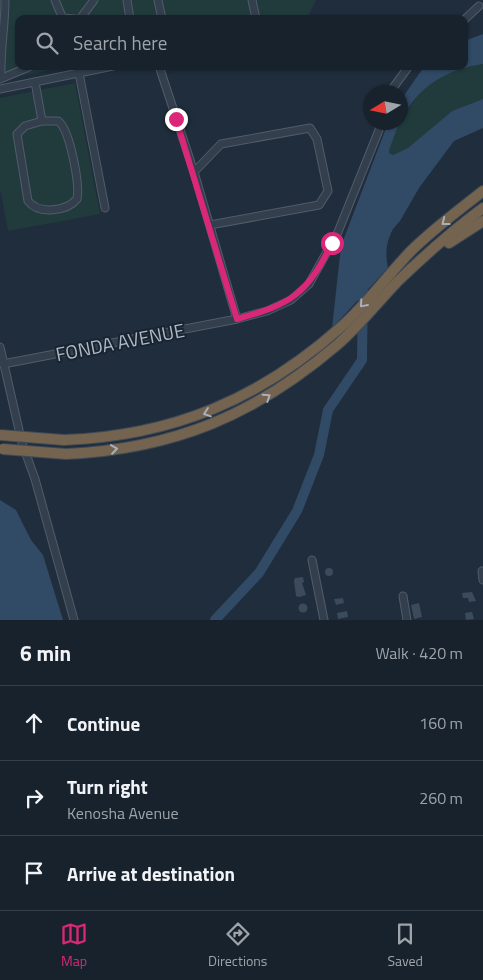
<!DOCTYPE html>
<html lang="en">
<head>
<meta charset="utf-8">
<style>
  :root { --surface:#17222d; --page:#242f39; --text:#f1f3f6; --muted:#9ea4aa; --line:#363f49; --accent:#db2777 }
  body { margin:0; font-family:"Titillium Web",sans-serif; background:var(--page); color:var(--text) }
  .compass { position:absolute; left:363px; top:85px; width:45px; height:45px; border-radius:50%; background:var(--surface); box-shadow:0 1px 4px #0004; rotate:260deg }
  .stop { position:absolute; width:15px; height:15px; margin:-11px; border:4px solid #db2777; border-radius:50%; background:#fff }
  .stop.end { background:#db2777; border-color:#fff; box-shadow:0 1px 5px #0008 }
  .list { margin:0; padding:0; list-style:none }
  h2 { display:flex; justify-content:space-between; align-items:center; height:65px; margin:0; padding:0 20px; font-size:21px }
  h2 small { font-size:16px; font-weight:400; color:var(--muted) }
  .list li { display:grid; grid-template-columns:32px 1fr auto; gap:15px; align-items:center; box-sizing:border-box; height:75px; padding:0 20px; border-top:1px solid var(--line) }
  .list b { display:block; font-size:19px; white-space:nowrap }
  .list p { margin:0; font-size:16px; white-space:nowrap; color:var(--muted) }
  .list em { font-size:16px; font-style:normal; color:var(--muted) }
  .icon { flex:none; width:28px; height:28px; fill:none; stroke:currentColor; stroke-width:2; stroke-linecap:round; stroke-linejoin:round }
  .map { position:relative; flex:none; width:483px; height:620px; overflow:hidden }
  .search { position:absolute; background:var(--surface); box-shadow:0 1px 4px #0004; left:15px; right:15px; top:15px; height:55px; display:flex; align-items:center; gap:12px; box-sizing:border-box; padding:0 18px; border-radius:10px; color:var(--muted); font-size:19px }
  .sheet { height:290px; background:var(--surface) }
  nav { display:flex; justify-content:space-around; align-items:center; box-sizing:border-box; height:70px; border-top:1px solid var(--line); background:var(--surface); font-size:14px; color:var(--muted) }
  nav a { display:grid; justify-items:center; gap:2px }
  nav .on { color:var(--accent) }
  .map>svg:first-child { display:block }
  .green { fill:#213b3d }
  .water { fill:#314a65 }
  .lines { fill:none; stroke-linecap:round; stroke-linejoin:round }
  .river { stroke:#314a65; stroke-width:10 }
  .building { fill:#3b4b5b }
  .minor-casing { stroke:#515c69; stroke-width:9 }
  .highway-casing { stroke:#3e4956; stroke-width:12 }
  .minor { stroke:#333f4c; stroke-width:7 }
  .highway { stroke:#73634f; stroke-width:10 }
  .highway-bridge-casing { stroke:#3e4956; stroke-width:12; stroke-linecap:butt }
  .highway-bridge { stroke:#73634f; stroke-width:10 }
  .oneway { stroke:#a8b0bc }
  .route { stroke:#db2777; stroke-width:6 }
  .labels { text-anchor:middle; stroke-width:4; stroke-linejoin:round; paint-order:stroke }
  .street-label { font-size:19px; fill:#aeb9c8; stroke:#192430 }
</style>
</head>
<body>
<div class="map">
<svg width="483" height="620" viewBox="0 0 483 620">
  <rect width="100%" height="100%" fill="#1f2d3c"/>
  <g class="green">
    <path d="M0,0H316L307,19H19V66H75L1,79Z"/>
    <path d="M483,64V99L452,111L408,148L393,155L389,153C388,142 396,130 401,121C420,86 442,70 483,64Z"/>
    <path d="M75,83L100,214L8,231L0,189V98Z"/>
  </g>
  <g class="water">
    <path d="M483,34V64C445,70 419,86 401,120V100L423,68L464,66V41Z"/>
    <path d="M483,99V128L454,141L419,188L400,221L393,229C386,243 385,253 388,268L332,328L341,246L388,123H399L389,150V153L393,155L408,148L452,111Z"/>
    <path d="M0,500L16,510L31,540L43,555L63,620H0Z"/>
  </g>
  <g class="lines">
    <path class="river" d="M215,620L259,573L297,511L319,455L328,410L362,360L363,282"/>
  </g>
  <g class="building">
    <circle cx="329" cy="572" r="4"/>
    <path d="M303,577L304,582L302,583L306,595L299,597L296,596L294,581L295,578Z"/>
    <path d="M472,592L476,601L469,602L468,598H463L462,593Z"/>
    <path d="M343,598L344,603L336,605L334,599Z"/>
    <path d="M419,603L422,617L414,619L411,605Z"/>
    <circle cx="303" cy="608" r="4.5"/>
    <path d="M347,611L348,617L338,619L337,613Z"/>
    <path d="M472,612L474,619L466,620L465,613Z"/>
  </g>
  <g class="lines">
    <g class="minor-casing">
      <g id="minor">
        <path d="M55,0L63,19"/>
        <path d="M127,0L130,19"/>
        <path d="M158,0L162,19"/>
        <path d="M252,0L256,19"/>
        <path d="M62,18L75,19"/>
        <path d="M80,19L94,0"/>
        <path d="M464,20L479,6"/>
        <path d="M159,66L194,172L237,319"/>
        <path d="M79,73L105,208"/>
        <path d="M1,78C0,51 5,26 5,0"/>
        <path d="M0,79L31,66"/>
        <path d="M35,82L42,121"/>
        <path d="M0,89L113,66"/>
        <path d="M390,92L409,66"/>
        <path d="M42,121H58C70,129 80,185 77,199C67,211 39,215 28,201L17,134L25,126Z"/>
        <path d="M194,172L221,144L310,128L317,139L328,191L319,205L210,225"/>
        <path d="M0,347L22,443L35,479L74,620"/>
        <path d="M3,364L237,319L267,311L291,300L309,284L338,232L379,130L380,122"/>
        <path d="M312,560L324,620"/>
        <path d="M482,571L483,580"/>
        <path d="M403,596L407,620"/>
      </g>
    </g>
    <g class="highway-casing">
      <g id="highway">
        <path d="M449,243L483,221"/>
        <path d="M64,440C173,436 260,399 341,327C366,305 387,276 410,252C433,229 458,211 483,191"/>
        <path d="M66,454C174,449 255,415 337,345C359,326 377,303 397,282C424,256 453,230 483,208"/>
      </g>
    </g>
    <use href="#minor" class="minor"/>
    <use href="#highway" class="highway"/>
    <g class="highway-bridge-casing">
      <g id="highway-bridge">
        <path d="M0,435L64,440"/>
        <path d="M2,449L66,454"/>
      </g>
    </g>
    <use href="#highway-bridge" class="highway-bridge"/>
  </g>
  <defs><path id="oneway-chevron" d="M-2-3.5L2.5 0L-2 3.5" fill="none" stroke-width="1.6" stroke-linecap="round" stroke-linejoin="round" transform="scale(1.25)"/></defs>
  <g class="oneway">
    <use href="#oneway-chevron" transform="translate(445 222) rotate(142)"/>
    <use href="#oneway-chevron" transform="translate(363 304) rotate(131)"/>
    <use href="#oneway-chevron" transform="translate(267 397) rotate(-33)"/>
    <use href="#oneway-chevron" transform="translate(207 413) rotate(161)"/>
    <use href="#oneway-chevron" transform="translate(114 449) rotate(-8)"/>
  </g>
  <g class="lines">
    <path class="route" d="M176,119L237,319C292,304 307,294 332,243"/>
  </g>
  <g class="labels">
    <g class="street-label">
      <text transform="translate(120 342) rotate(-11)" y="7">FONDA AVENUE</text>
    </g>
  </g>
</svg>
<svg class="compass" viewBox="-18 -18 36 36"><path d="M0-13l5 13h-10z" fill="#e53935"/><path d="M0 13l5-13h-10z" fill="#9ea4aa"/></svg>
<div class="stop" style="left:332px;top:243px"></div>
<div class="stop end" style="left:176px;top:119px"></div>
<div class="search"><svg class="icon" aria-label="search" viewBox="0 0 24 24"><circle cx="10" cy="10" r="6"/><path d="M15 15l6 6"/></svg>Search here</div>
</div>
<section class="sheet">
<h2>6 min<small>Walk · 420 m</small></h2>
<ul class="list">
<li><svg class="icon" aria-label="ahead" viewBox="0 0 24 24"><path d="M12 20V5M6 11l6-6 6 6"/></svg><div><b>Continue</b></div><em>160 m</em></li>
<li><svg class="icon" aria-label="right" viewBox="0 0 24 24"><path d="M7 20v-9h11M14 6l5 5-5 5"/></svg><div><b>Turn right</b><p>Kenosha Avenue</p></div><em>260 m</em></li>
<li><svg class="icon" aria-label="arrive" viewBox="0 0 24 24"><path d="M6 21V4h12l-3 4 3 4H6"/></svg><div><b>Arrive at destination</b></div></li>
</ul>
</section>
<nav>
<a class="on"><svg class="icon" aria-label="map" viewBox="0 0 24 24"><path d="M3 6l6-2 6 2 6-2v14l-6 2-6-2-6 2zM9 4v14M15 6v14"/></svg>Map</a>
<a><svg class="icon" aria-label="directions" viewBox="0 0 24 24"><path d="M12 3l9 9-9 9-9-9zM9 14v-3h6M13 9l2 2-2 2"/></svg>Directions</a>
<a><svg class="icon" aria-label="saved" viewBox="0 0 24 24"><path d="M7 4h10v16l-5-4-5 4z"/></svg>Saved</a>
</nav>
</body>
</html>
